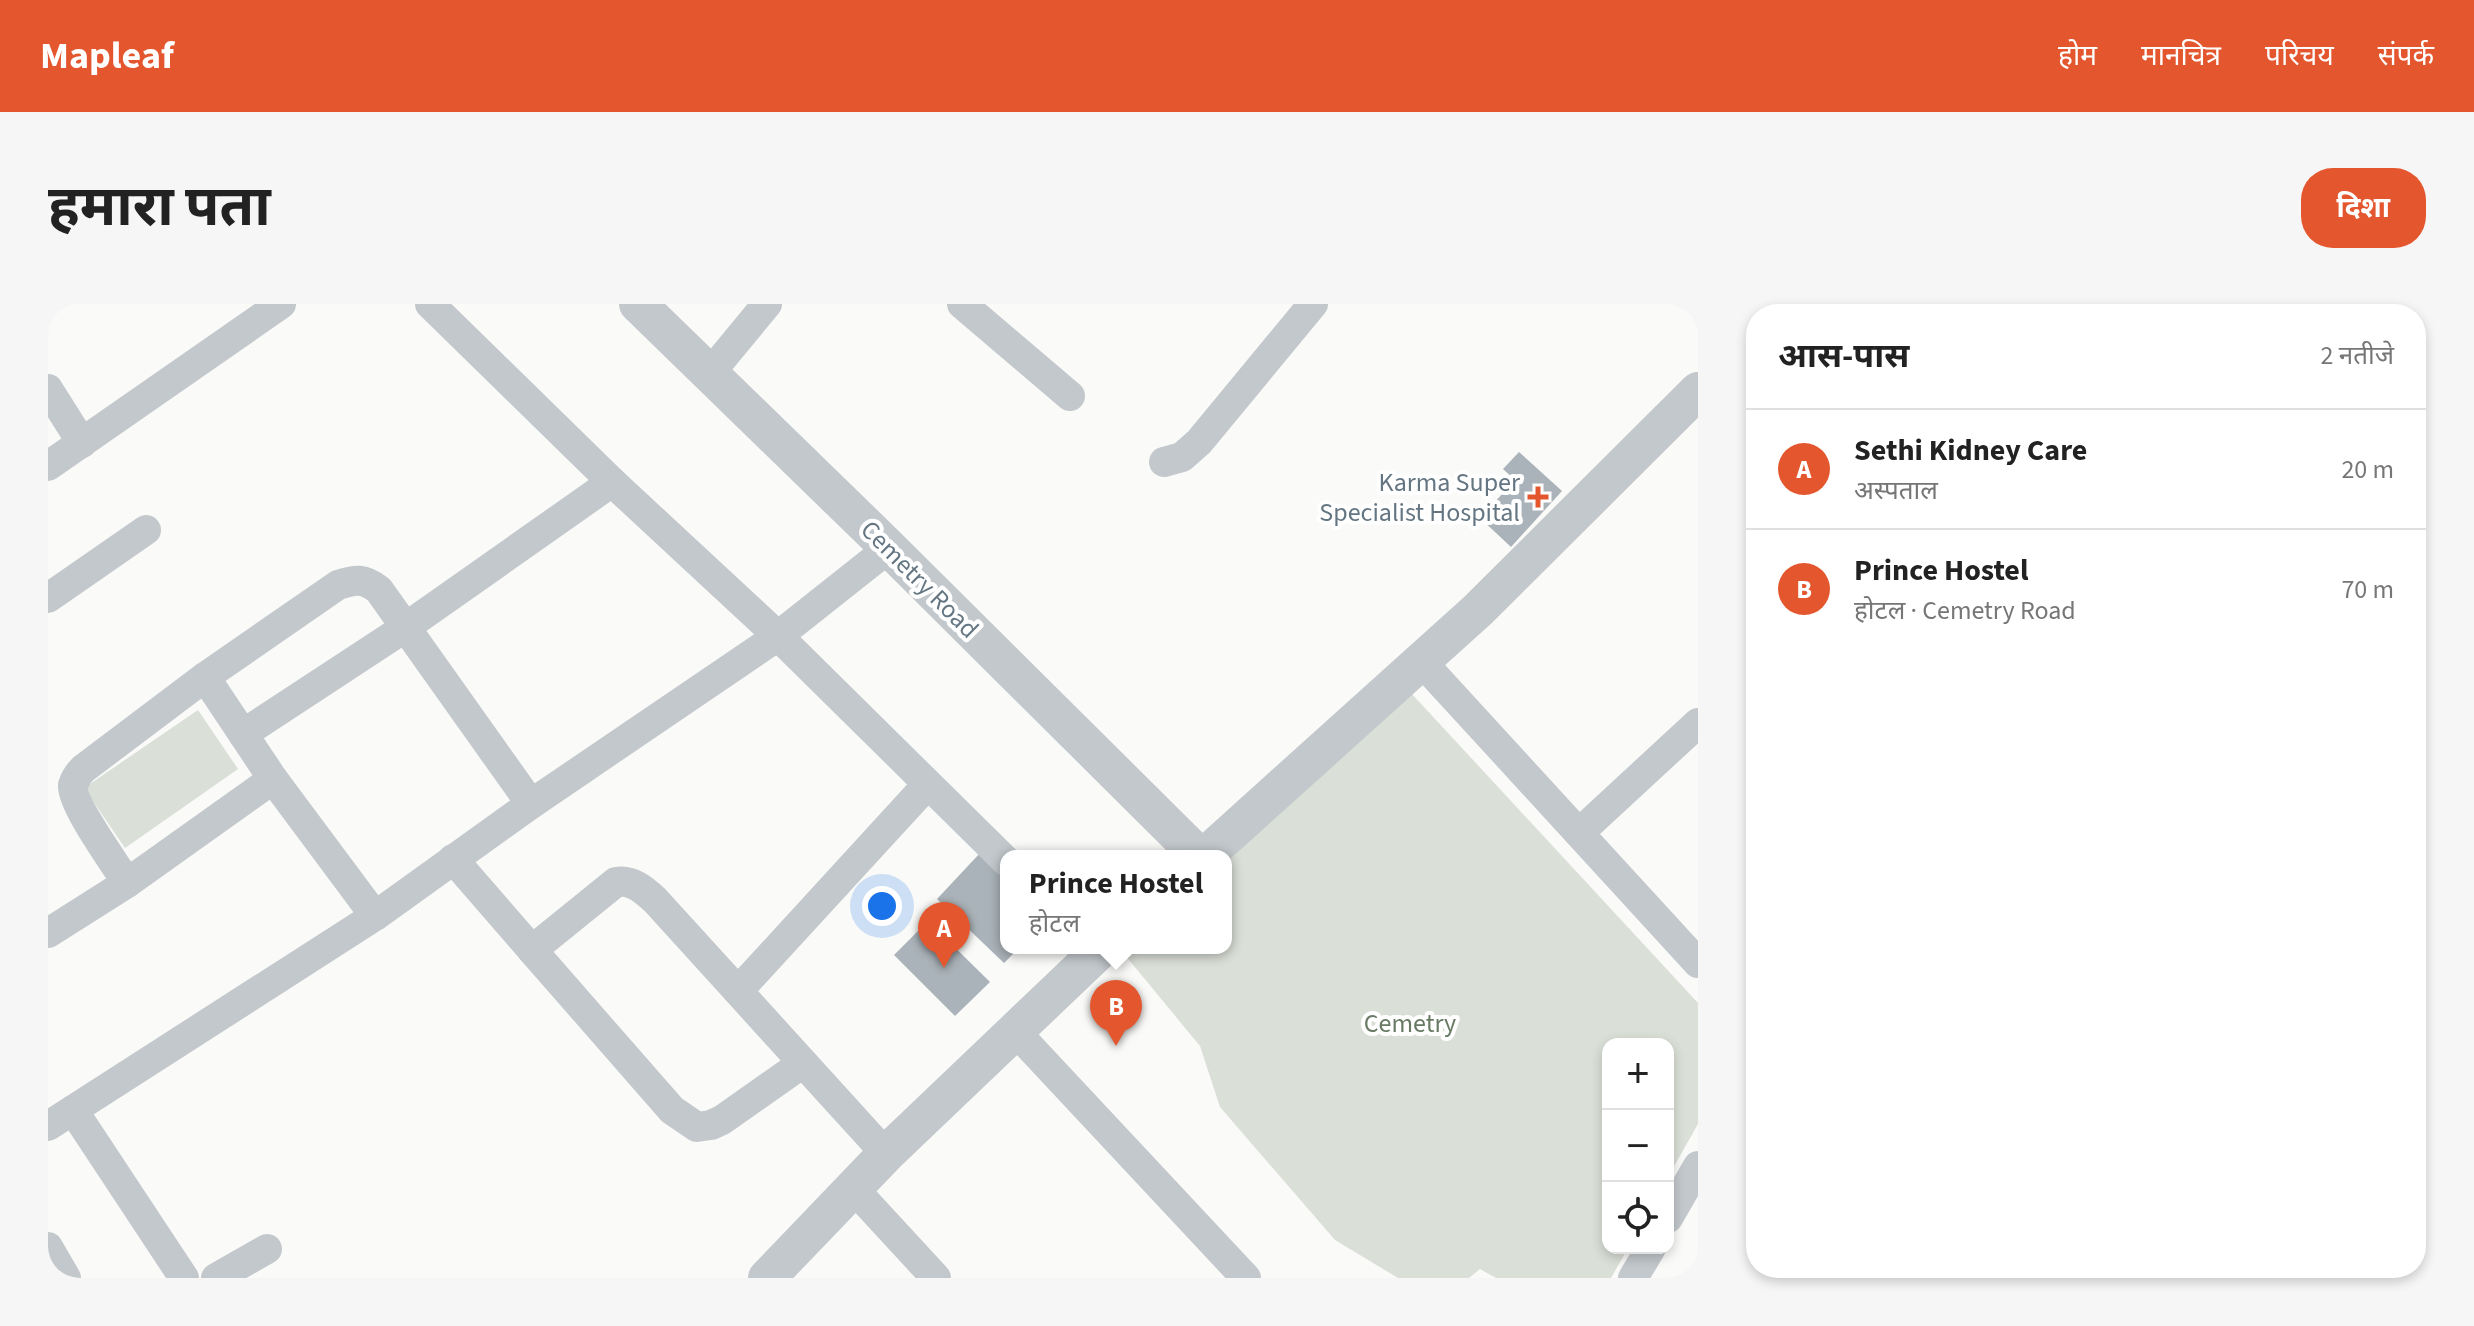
<!DOCTYPE html>
<html lang="hi">
<head>
<meta charset="utf-8">
<style>
  :root { --surface:#fff; --page:#f6f6f6; --text:#222; --muted:#767676; --line:#e0e0e0; --accent:#e4572e }
  body { margin:0; font-family:"Source Sans 3","Noto Sans Devanagari",sans-serif; background:var(--page); color:var(--text) }
  .controls { position:absolute; right:24px; bottom:24px; display:grid; overflow:hidden; border-radius:16px; box-shadow:0 4px 12px #0003 }
  .controls button { width:72px; height:72px; display:grid; place-items:center; padding:0; border:0; border-bottom:2px solid var(--line); background:var(--surface); color:var(--text); font:40px sans-serif }
  .you { position:absolute; left:834px; top:602px; width:28px; height:28px; margin:-20px; border:6px solid #fff; border-radius:50%; background:#1a73e8; box-shadow:0 0 0 12px #1a73e833 }
  .badge { display:grid; place-items:center; width:52px; height:52px; border-radius:50%; background:var(--accent); color:#fff; font-size:26px; font-weight:700 }
  .pin { position:absolute; translate:-50% -66px; filter:drop-shadow(0 2px 4px #0008) }
  .pin::after { content:''; position:absolute; top:42px; width:28px; height:24px; background:inherit; clip-path:polygon(0 0,100% 0,50% 100%) }
  .popup { position:absolute; left:952px; top:546px; width:232px; height:104px; box-sizing:border-box; display:grid; place-content:center; border-radius:16px; background:var(--surface); filter:drop-shadow(0 2px 6px #0005); font-size:26px; white-space:nowrap; color:var(--muted) }
  .popup b { font-size:30px; color:var(--text) }
  .popup::after { content:''; position:absolute; left:50%; top:100%; margin-left:-16px; border:16px solid transparent; border-top-color:var(--surface) }
  .list { margin:0; padding:0; list-style:none }
  h2 { display:flex; justify-content:space-between; align-items:center; height:104px; margin:0; padding:0 32px; font-size:34px }
  h2 small { font-size:26px; font-weight:400; color:var(--muted) }
  .list li { display:grid; grid-template-columns:52px 1fr auto; gap:24px; align-items:center; box-sizing:border-box; height:120px; padding:0 32px; border-top:2px solid var(--line) }
  .list b { display:block; font-size:30px; white-space:nowrap }
  .list p { margin:0; font-size:26px; white-space:nowrap; color:var(--muted) }
  .list em { font-size:26px; font-style:normal; color:var(--muted) }
  .icon { flex:none; width:44px; height:44px; fill:none; stroke:currentColor; stroke-width:2; stroke-linecap:round; stroke-linejoin:round }
  .map { position:relative; flex:none; width:1650px; height:974px; overflow:hidden; border-radius:32px }
  header { display:flex; align-items:center; gap:48px; box-sizing:border-box; height:112px; padding:0 40px; background:var(--accent); color:#fff }
  header strong { font-size:38px }
  nav { display:flex; gap:44px; margin-inline-start:auto; font-size:28px }
  .intro { display:flex; align-items:center; justify-content:space-between; box-sizing:border-box; height:192px; padding:0 48px }
  h1 { margin:0; font-size:56px }
  .button { padding:20px 36px; border-radius:32px; background:var(--accent); color:#fff; font-size:28px; font-weight:700 }
  main { display:flex; gap:48px; padding:0 48px }
  aside { flex:1; background:var(--surface); border-radius:32px; box-shadow:0 4px 12px #0003 }
  .map>svg:first-child { display:block }
  .green { fill:#dadfd7 }
  .building { fill:#aab3b9 }
  .lines { fill:none; stroke-linecap:round; stroke-linejoin:round }
  .minor { stroke:#c3c8cc; stroke-width:30 }
  .tertiary { stroke:#c3c8cc; stroke-width:38 }
  .poi-dot { fill:#e4572e; stroke:#fff; stroke-width:3 }
  .labels { text-anchor:middle; stroke-width:8; stroke-linejoin:round; paint-order:stroke }
  .poi-label { font-size:26px; fill:#657683; stroke:#fff; text-anchor:end }
  .street-label { font-size:26px; fill:#657683; stroke:#fff }
  .park-label { font-size:26px; fill:#687a64; stroke:#fff }
</style>
</head>
<body>
<header>
<strong>Mapleaf</strong>
<nav><a>होम</a><a>मानचित्र</a><a>परिचय</a><a>संपर्क</a></nav>
</header>
<div class="intro"><h1>हमारा पता</h1><a class="button">दिशा</a></div>
<main>
<div class="map">
<svg width="1650" height="974" viewBox="0 0 1650 974">
  <rect width="100%" height="100%" fill="#fafaf8"/>
  <g class="green">
    <path d="M1363,389L1650,699V820L1620,873V740H1560V944H1580L1563,974H1448L1432,965L1421,974H1350L1287,936L1172,803L1152,742L1072,645L1178,644V552Z"/>
    <path d="M150,406L190,465L77,544L36,484Z"/>
  </g>
  <g class="building">
    <path d="M1471,148L1514,187L1463,243L1432,214L1467,176L1455,165Z"/>
    <path d="M933,548L958,572V644H971L956,659L889,595Z"/>
    <path d="M880,617L942,678L907,712L846,651Z"/>
  </g>
  <g class="lines">
    <g class="minor">
      <path d="M382,0L564,178L730,332L958,557"/>
      <path d="M914,0L1022,92"/>
      <path d="M662,69L719,0"/>
      <path d="M0,85L34,139"/>
      <path d="M1116,158L1134,153L1151,138L1265,0"/>
      <path d="M0,162L233,0"/>
      <path d="M0,294L98,226"/>
      <path d="M1373,357L1650,659"/>
      <path d="M157,373L290,281C308,275 316,274 331,286L483,500"/>
      <path d="M195,430L358,323L564,178"/>
      <path d="M1531,529L1650,419"/>
      <path d="M405,555L484,646L568,578C584,575 596,586 607,596L838,850"/>
      <path d="M79,579C68,561 22,498 25,481C27,475 31,469 35,465L157,373L225,475"/>
      <path d="M0,629L79,579L225,475L327,612"/>
      <path d="M484,646L624,806L649,823L663,821L674,816L755,759"/>
      <path d="M690,687L879,481"/>
      <path d="M966,726L1198,974"/>
      <path d="M25,806L136,974"/>
      <path d="M0,822L327,612L483,500L730,332L841,244"/>
      <path d="M805,884L888,974"/>
      <path d="M1620,914L1650,862"/>
      <path d="M0,943L18,974"/>
      <path d="M168,974L219,945"/>
      <path d="M1585,974L1603,944"/>
    </g>
    <g class="tertiary">
      <path d="M590,0L841,244L1151,552"/>
      <path d="M1157,552L1430,306L1650,87"/>
      <path d="M719,974L838,850L1054,644"/>
    </g>
  </g>
  <path class="poi-dot" d="M1486 181h8v8h8v8h-8v8h-8v-8h-8v-8h8z"/>
  <g class="labels">
    <g class="poi-label">
      <text x="1472" y="187">Karma Super<tspan x="1472" dy="30">Specialist Hospital</tspan></text>
    </g>
    <g class="street-label">
      <text transform="translate(872 275) rotate(45)" y="9">Cemetry Road</text>
    </g>
    <g class="park-label">
      <text x="1362" y="728">Cemetry</text>
    </g>
  </g>
</svg>
<div class="controls">
<button>+</button>
<button>−</button>
<button><svg class="icon" aria-label="locate" viewBox="0 0 24 24"><circle cx="12" cy="12" r="6"/><path d="M12 2v4M12 18v4M2 12h4M18 12h4"/></svg></button>
</div>
<div class="you"></div>
<div class="pin badge" style="left:896px;top:664px">A</div>
<div class="pin badge" style="left:1068px;top:742px">B</div>
<div class="popup"><b>Prince Hostel</b>होटल</div>
</div>
<aside>
<h2>आस-पास<small>2 नतीजे</small></h2>
<ul class="list">
<li><span class="badge">A</span><div><b>Sethi Kidney Care</b><p>अस्पताल</p></div><em>20 m</em></li>
<li><span class="badge">B</span><div><b>Prince Hostel</b><p>होटल · Cemetry Road</p></div><em>70 m</em></li>
</ul>
</aside>
</main>
</body>
</html>
